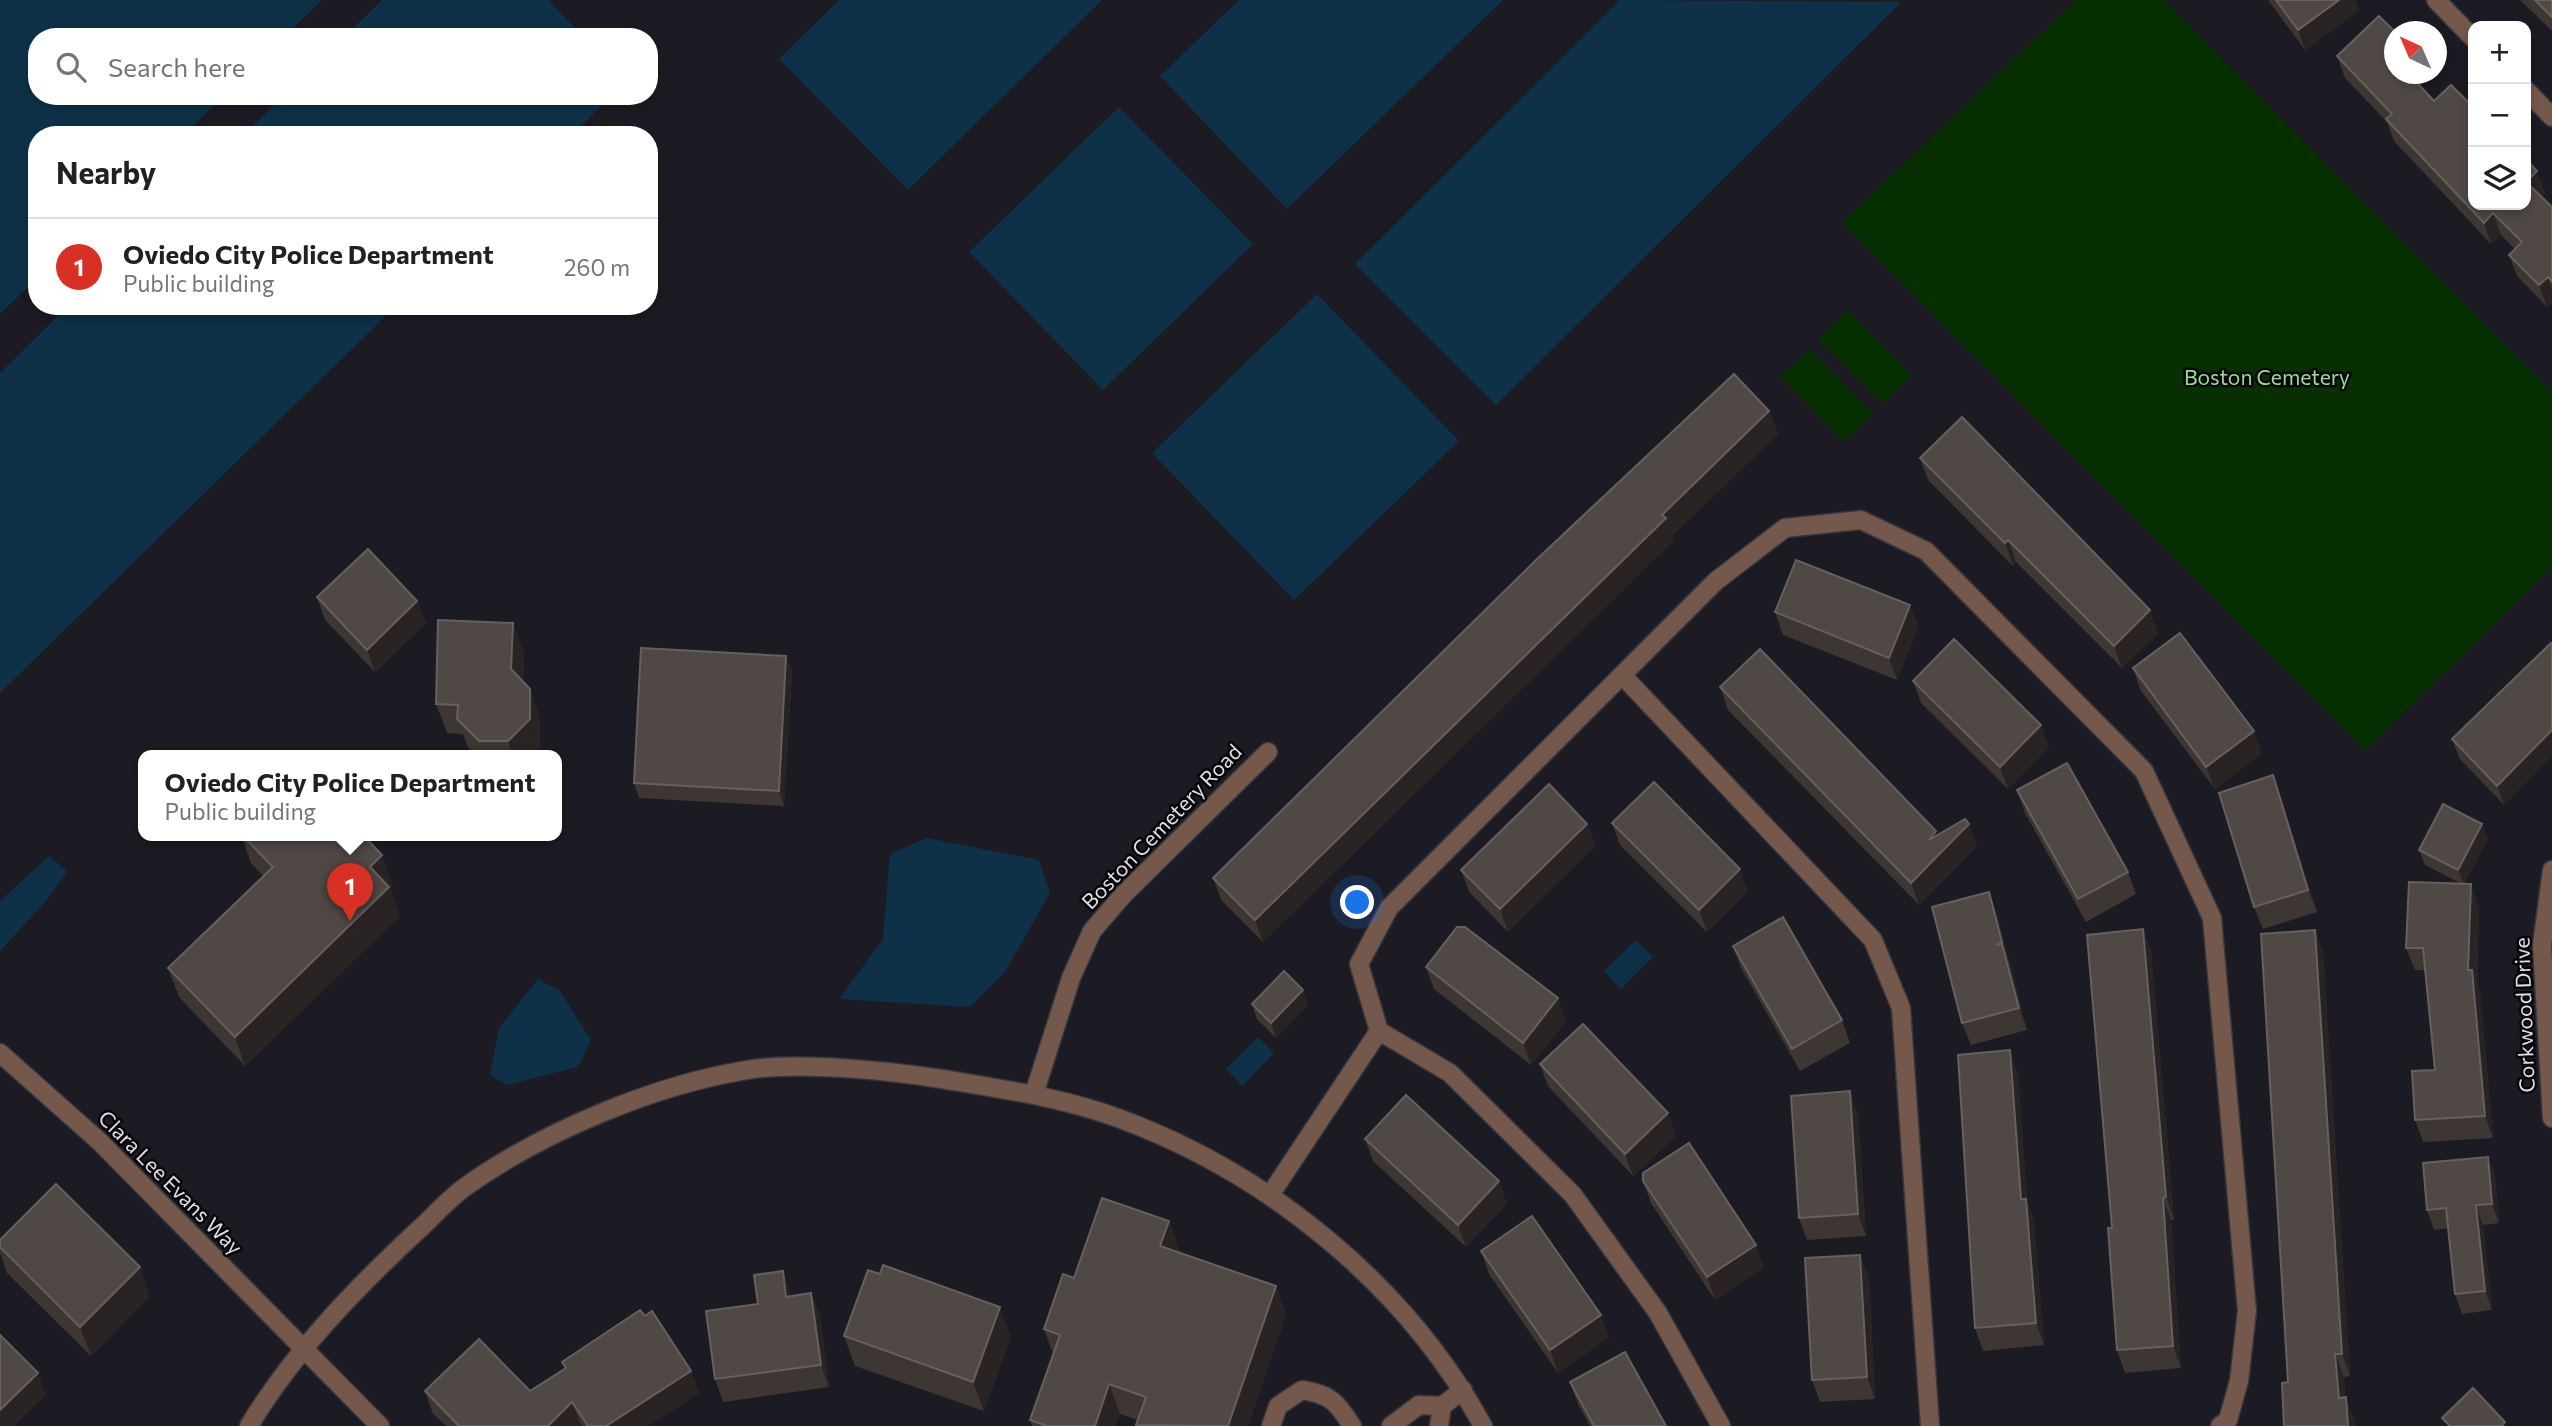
<!DOCTYPE html>
<html lang="en">
<head>
<meta charset="utf-8">
<style>
  :root { --surface:#fff; --page:#f6f6f6; --text:#202124; --muted:#757577; --line:#e0e0e0; --accent:#d93025 }
  body { margin:0; font-family:Commissioner,sans-serif; background:var(--page); color:var(--text) }
  .controls { position:absolute; right:21px; top:21px; display:grid; overflow:hidden; border-radius:14px; box-shadow:0 4px 10px #0003 }
  .controls button { width:63px; height:63px; display:grid; place-items:center; padding:0; border:0; border-bottom:2px solid var(--line); background:var(--surface); color:var(--text); font:35px sans-serif }
  .compass { position:absolute; left:2384px; top:21px; width:63px; height:63px; border-radius:50%; background:var(--surface); box-shadow:0 4px 10px #0003; rotate:316deg }
  .you { position:absolute; left:1358px; top:903px; width:24px; height:24px; margin:-18px; border:5px solid #fff; border-radius:50%; background:#1a73e8; box-shadow:0 0 0 10px #1a73e833 }
  .badge { display:grid; place-items:center; width:46px; height:46px; border-radius:50%; background:var(--accent); color:#fff; font-size:23px; font-weight:700 }
  .pin { position:absolute; translate:-50% -58px; filter:drop-shadow(0 2px 4px #0008) }
  .pin::after { content:''; position:absolute; top:37px; width:24px; height:21px; background:inherit; clip-path:polygon(0 0,100% 0,50% 100%) }
  .popup { position:absolute; left:138px; top:750px; width:424px; height:91px; box-sizing:border-box; display:grid; place-content:center; border-radius:14px; background:var(--surface); filter:drop-shadow(0 2px 5px #0005); font-size:23px; white-space:nowrap; color:var(--muted) }
  .popup b { font-size:26px; color:var(--text) }
  .popup::after { content:''; position:absolute; left:50%; top:100%; margin-left:-14px; border:14px solid transparent; border-top-color:var(--surface) }
  .list { margin:0; padding:0; list-style:none }
  h2 { display:flex; justify-content:space-between; align-items:center; height:91px; margin:0; padding:0 28px; font-size:30px }
  h2 small { font-size:23px; font-weight:400; color:var(--muted) }
  .list li { display:grid; grid-template-columns:46px 1fr auto; gap:21px; align-items:center; box-sizing:border-box; height:98px; padding:0 28px; border-top:2px solid var(--line) }
  .list b { display:block; font-size:26px; white-space:nowrap }
  .list p { margin:0; font-size:23px; white-space:nowrap; color:var(--muted) }
  .list em { font-size:23px; font-style:normal; color:var(--muted) }
  .icon { flex:none; width:38px; height:38px; fill:none; stroke:currentColor; stroke-width:2; stroke-linecap:round; stroke-linejoin:round }
  .map { position:relative; flex:none; width:2552px; height:1426px; overflow:hidden }
  .search { position:absolute; background:var(--surface); box-shadow:0 4px 10px #0003; left:28px; top:28px; width:630px; height:77px; display:flex; align-items:center; gap:18px; box-sizing:border-box; padding:0 24px; border-radius:28px; color:var(--muted); font-size:26px }
  .panel { position:absolute; background:var(--surface); box-shadow:0 4px 10px #0003; left:28px; top:126px; width:630px; height:189px; border-radius:28px }
  .map>svg:first-child { display:block }
  .green { fill:#072f02 }
  .water { fill:#0e3147 }
  .lines { fill:none; stroke-linecap:round; stroke-linejoin:round }
  .minor-casing { stroke:#37363e; stroke-width:21 }
  .minor { stroke:#74584b; stroke-width:18 }
  .wall { fill:#3d3632 }
  .shaded-wall { fill:#292324 }
  .building { fill:#4f4845; stroke:#66605e; stroke-width:2 }
  .labels { text-anchor:middle; stroke-width:5; stroke-linejoin:round; paint-order:stroke }
  .park-label { font-size:21px; fill:#9add90; stroke:#070609 }
  .street-label { font-size:21px; fill:#e0dfe5; stroke:#070609 }
</style>
</head>
<body>
<div class="map">
<svg width="2552" height="1426" viewBox="0 0 2552 1426">
  <rect width="100%" height="100%" fill="#1c1b23"/>
  <g class="green">
    <path d="M2076,0H2164L2552,392V568L2365,751L1842,223Z"/>
    <path d="M1847,310L1912,375L1883,404L1818,339Z"/>
    <path d="M1810,349L1873,414L1844,442L1780,377Z"/>
  </g>
  <g class="water">
    <path d="M0,0H322L284,37H37V96H223L184,135H37V278L0,314Z"/>
    <path d="M382,0H548L584,37H344Z"/>
    <path d="M839,0H1102L908,190L779,59Z"/>
    <path d="M1239,0H1503L1287,209L1160,76Z"/>
    <path d="M1620,0L1901,2L1496,405L1355,264Z"/>
    <path d="M283,96H612L572,135H244Z"/>
    <path d="M1119,107L1253,244L1103,390L969,252Z"/>
    <path d="M1317,294L1459,441L1294,600L1152,453Z"/>
    <path d="M68,306H396L0,693V373Z"/>
    <path d="M927,838L1039,860L1050,893L1005,972L970,1007L839,999L883,939L890,854Z"/>
    <path d="M49,856L67,871L47,900L0,951V901Z"/>
    <path d="M1636,940L1653,957L1621,989L1604,971Z"/>
    <path d="M538,979L560,991L591,1040L578,1067L507,1085L490,1075L499,1028Z"/>
    <path d="M1258,1037L1274,1053L1242,1086L1226,1069Z"/>
  </g>
  <g class="lines">
    <g class="minor-casing">
      <g id="minor">
        <path d="M2436,0L2473,38"/>
        <path d="M2526,90L2552,117"/>
        <path d="M1622,675L1873,940L1901,1008L1930,1426"/>
        <path d="M2552,870L2542,945L2552,1118"/>
        <path d="M0,1053L100,1142L380,1426"/>
        <path d="M1034,1094L1071,978L1092,931L1124,894L1268,752"/>
        <path d="M1270,1195L1379,1031"/>
        <path d="M249,1426C292,1354 354,1290 415,1233C432,1218 447,1200 465,1187C542,1132 654,1085 747,1070C798,1061 890,1071 942,1079C1001,1089 1061,1097 1118,1118C1268,1173 1406,1285 1483,1426"/>
        <path d="M1271,1426L1278,1406L1302,1390C1330,1394 1337,1402 1352,1426"/>
        <path d="M1391,1426L1419,1405L1442,1406L1463,1390"/>
        <path d="M1439,1426L1442,1406"/>
        <path d="M1721,1426L1658,1313L1573,1195L1450,1073L1379,1031L1359,964L1389,908L1716,581L1785,528L1861,520L1926,551L2144,771L2212,918L2247,1311L2239,1381L2228,1420L2220,1426"/>
      </g>
    </g>
    <use href="#minor" class="minor"/>
  </g>
  <g class="wall">
    <path d="M2268,0H2355L2359,10L2305,50Z"/>
    <path d="M2520,0H2552V31Z"/>
    <path d="M2337,56L2395,74L2434,101L2545,192L2541,196L2552,207V302L2547,307L2517,276L2509,255L2515,249L2501,235L2491,244L2394,141L2387,122L2345,78Z"/>
    <path d="M1769,411L1778,434L1672,536L1674,540L1263,942L1221,900L1213,878Z"/>
    <path d="M1920,458L2158,633L2122,668L2016,562L2013,566L1928,480Z"/>
    <path d="M317,597L417,601L426,623L375,672L325,620Z"/>
    <path d="M1910,605L1918,627L1897,680L1783,635L1775,612Z"/>
    <path d="M2552,644V756L2504,805L2459,758L2452,739Z"/>
    <path d="M524,652L523,682L530,689L540,719V748L534,755H475L468,748L463,734L447,733L436,704Z"/>
    <path d="M786,656L792,671L784,806L639,798L634,783Z"/>
    <path d="M2133,668L2262,753L2215,789L2141,691Z"/>
    <path d="M1913,681L2049,747L2008,789L1921,703Z"/>
    <path d="M1720,687L1937,835L1977,846L1919,905L1728,710Z"/>
    <path d="M2017,790L2128,872L2136,894L2086,922L2025,813Z"/>
    <path d="M2281,798L2317,912L2263,929L2254,907Z"/>
    <path d="M1612,823L1748,891L1707,932L1620,845Z"/>
    <path d="M1587,824L1595,846L1508,932L1469,892L1461,870Z"/>
    <path d="M2482,824L2488,839L2464,884L2479,907L2477,982L2480,992L2493,1138L2423,1142L2415,1120L2435,1070L2425,970H2415L2406,948L2462,884L2425,865L2419,850Z"/>
    <path d="M241,835H341L337,839L344,847L393,885L390,888L400,916L245,1066L179,997L168,968L263,876L251,863Z"/>
    <path d="M1997,914L2027,1030L1971,1045L1962,1023Z"/>
    <path d="M2143,929L2151,951L2174,1220H2171L2181,1368L2125,1373L2117,1350L2112,1228Z"/>
    <path d="M2315,930L2323,952L2350,1376L2344,1377L2345,1397L2354,1420L2355,1426H2284Z"/>
    <path d="M1733,946L1842,1020L1850,1043L1800,1071L1741,968Z"/>
    <path d="M1426,967L1558,998L1566,1021L1531,1065L1434,989Z"/>
    <path d="M1252,1004L1308,1005L1276,1038L1257,1019Z"/>
    <path d="M1540,1064L1676,1136L1633,1176L1548,1086Z"/>
    <path d="M2018,1073L2027,1201L2034,1221L2044,1345L1983,1351L1975,1328Z"/>
    <path d="M1858,1114L1866,1236L1807,1240L1799,1218Z"/>
    <path d="M1365,1139L1507,1203L1466,1247L1373,1161Z"/>
    <path d="M2488,1157L2495,1177L2499,1223L2483,1225L2492,1310L2462,1314L2455,1294L2448,1228L2434,1230L2427,1210Z"/>
    <path d="M1643,1181L1764,1267L1715,1300L1651,1203Z"/>
    <path d="M1169,1221L1179,1250V1252L1276,1286L1286,1315L1248,1426H1136L1138,1420L1120,1414L1115,1426H1032L1030,1420L1053,1354L1044,1329L1074,1278Z"/>
    <path d="M0,1240L150,1296L91,1356L7,1273L0,1253Z"/>
    <path d="M1481,1251L1609,1337L1558,1373L1489,1274Z"/>
    <path d="M783,1271L791,1296L811,1293L820,1316L829,1387L723,1402L715,1379L758,1304Z"/>
    <path d="M1869,1277L1875,1399L1820,1402L1812,1380Z"/>
    <path d="M645,1316L691,1371L699,1393L648,1426H582L581,1424L579,1426H446L433,1414L425,1391H530L565,1369L562,1362Z"/>
    <path d="M844,1336H1011L984,1411L855,1366Z"/>
    <path d="M1570,1382L1666,1426H1590L1578,1404Z"/>
  </g>
  <g class="shaded-wall">
    <path d="M2339,0H2355L2359,10L2305,50L2298,30Z"/>
    <path d="M2537,171L2545,192L2534,203L2526,182Z"/>
    <path d="M2493,213L2501,235L2491,244L2484,223Z"/>
    <path d="M2548,277L2552,289V302L2547,307L2539,285Z"/>
    <path d="M1769,411L1778,434L1672,536L1674,540L1263,942L1255,920L1662,515Z"/>
    <path d="M2008,540L2016,562L2013,566L2005,543Z"/>
    <path d="M417,601L426,623L375,672L367,650Z"/>
    <path d="M1910,605L1918,627L1897,680L1889,658Z"/>
    <path d="M2150,610L2158,633L2122,668L2114,646Z"/>
    <path d="M513,623L524,652L522,698L511,669Z"/>
    <path d="M786,656L792,671L784,806L779,791Z"/>
    <path d="M530,689L540,719V748L534,755H513L508,741Z"/>
    <path d="M2041,725L2049,747L2008,789L2000,767Z"/>
    <path d="M2552,730V756L2504,805L2497,786Z"/>
    <path d="M2254,731L2262,753L2215,789L2206,767Z"/>
    <path d="M2273,775L2281,798L2317,912L2308,890Z"/>
    <path d="M1587,824L1595,846L1508,932L1500,909Z"/>
    <path d="M1969,824L1977,846L1919,905L1911,883L1929,840L1936,831L1943,851Z"/>
    <path d="M2482,824L2488,839L2464,885L2458,870Z"/>
    <path d="M382,855L393,885L390,888L400,916L245,1066L235,1037L370,867Z"/>
    <path d="M1740,869L1748,891L1707,932L1699,910Z"/>
    <path d="M2471,884L2479,907L2477,982L2480,992L2493,1138L2485,1116L2468,970Z"/>
    <path d="M1989,892L1997,914L2010,964L2002,942Z"/>
    <path d="M2143,929L2151,951L2174,1220L2166,1197Z"/>
    <path d="M2315,930L2323,952L2350,1376L2342,1354Z"/>
    <path d="M2002,944L2010,966L2027,1030L2019,1008Z"/>
    <path d="M1303,990L1308,1005L1276,1038L1271,1023Z"/>
    <path d="M1558,998L1566,1021L1531,1065L1523,1043Z"/>
    <path d="M2010,1050L2018,1073L2027,1201L2034,1221L2044,1345L2036,1323L2021,1199Z"/>
    <path d="M1850,1091L1858,1114L1866,1236L1858,1214Z"/>
    <path d="M1668,1113L1676,1136L1633,1176L1625,1154Z"/>
    <path d="M2488,1157L2495,1177L2499,1223L2492,1204Z"/>
    <path d="M1499,1181L1507,1203L1466,1247L1458,1225Z"/>
    <path d="M2163,1198L2171,1220L2181,1368L2173,1346Z"/>
    <path d="M2476,1205L2483,1225L2492,1310L2485,1291Z"/>
    <path d="M1169,1221L1179,1250L1171,1275L1160,1246Z"/>
    <path d="M1756,1245L1764,1267L1715,1300L1707,1277Z"/>
    <path d="M1860,1255L1869,1277L1875,1399L1867,1377Z"/>
    <path d="M140,1267L150,1296L91,1356L80,1327Z"/>
    <path d="M783,1271L791,1294L794,1319L786,1297Z"/>
    <path d="M1276,1286L1286,1315L1248,1426H1228Z"/>
    <path d="M811,1293L820,1316L829,1387L821,1365Z"/>
    <path d="M1000,1307L1011,1336L984,1411L973,1382Z"/>
    <path d="M1601,1315L1609,1337L1558,1373L1550,1350Z"/>
    <path d="M2335,1354L2344,1377L2347,1420L2339,1398Z"/>
    <path d="M691,1371L699,1393L648,1426H606Z"/>
    <path d="M38,1373L46,1395L14,1426H0V1410Z"/>
    <path d="M1109,1384L1120,1414L1115,1426H1095Z"/>
    <path d="M2346,1397L2354,1420L2355,1426H2348Z"/>
    <path d="M572,1402L581,1424L579,1426H548Z"/>
  </g>
  <g class="building">
    <path d="M2276,0H2339L2298,30Z"/>
    <path d="M2535,0H2552V17Z"/>
    <path d="M2379,16L2395,32V55L2393,56L2395,58V74H2409L2434,101L2451,85L2473,107V205H2526V159L2537,171L2526,182L2552,207V282L2548,277L2539,285L2509,255L2522,242L2493,213L2484,223L2386,119L2392,114L2337,56Z"/>
    <path d="M1734,374L1769,411L1662,515L1666,518L1255,920L1213,878L1536,560Z"/>
    <path d="M1962,417L2150,610L2114,646L2008,540L2005,543L1920,458Z"/>
    <path d="M368,549L417,601L367,650L317,597Z"/>
    <path d="M1796,560L1910,605L1889,658L1775,612Z"/>
    <path d="M438,620L513,623L511,669L530,689V719L508,741H479L457,719L458,705L436,704Z"/>
    <path d="M2180,633L2254,731L2206,767L2133,668Z"/>
    <path d="M1954,639L2041,725L2000,767L1913,681Z"/>
    <path d="M2551,643L2552,644V730L2497,786L2452,739Z"/>
    <path d="M641,648L786,656L779,791L634,783Z"/>
    <path d="M1760,649L1936,831L1929,840L1965,819L1969,824L1911,883L1720,687Z"/>
    <path d="M2067,763L2128,872L2078,899L2017,790Z"/>
    <path d="M2273,775L2308,890L2254,907L2219,793Z"/>
    <path d="M1654,782L1740,869L1699,910L1612,823Z"/>
    <path d="M1549,784L1587,824L1500,909L1461,870Z"/>
    <path d="M2443,804L2482,824L2458,870L2419,850Z"/>
    <path d="M242,835H333L344,847L356,835H363L382,855L370,867L389,887L235,1037L168,968L273,867Z"/>
    <path d="M2409,882L2471,884L2468,970H2472L2485,1116L2415,1120L2412,1071L2435,1070L2423,948H2406Z"/>
    <path d="M1989,892L2002,942L1997,945L2002,944L2019,1008L1962,1023L1932,907Z"/>
    <path d="M1783,917L1842,1020L1792,1049L1733,946Z"/>
    <path d="M1457,927H1465L1558,998L1523,1043L1426,967Z"/>
    <path d="M2143,929L2166,1197L2163,1198L2173,1346L2117,1350L2108,1228H2112L2087,935Z"/>
    <path d="M2315,930L2342,1354H2335L2339,1398L2346,1397L2348,1426H2284L2282,1383L2288,1382L2261,934Z"/>
    <path d="M1284,971L1303,990L1271,1023L1252,1004Z"/>
    <path d="M1583,1024L1668,1113L1625,1154L1540,1064Z"/>
    <path d="M2010,1050L2021,1199H2026L2036,1323L1975,1328L1958,1055Z"/>
    <path d="M1850,1091L1858,1214L1799,1218L1791,1096Z"/>
    <path d="M1406,1095L1499,1181L1458,1225L1365,1139Z"/>
    <path d="M1689,1143L1756,1245L1707,1277L1643,1181V1173Z"/>
    <path d="M2488,1157L2492,1204L2476,1205L2485,1291L2455,1294L2446,1208L2427,1210L2423,1163Z"/>
    <path d="M56,1184L140,1267L80,1327L0,1247V1240Z"/>
    <path d="M1102,1198L1169,1221L1160,1246L1276,1286L1228,1426L1136,1425L1146,1397L1109,1384L1095,1426H1047L1030,1420L1060,1335L1044,1329L1063,1274L1074,1278Z"/>
    <path d="M1532,1216L1601,1315L1550,1350L1481,1251Z"/>
    <path d="M1860,1255L1867,1377L1812,1380L1805,1258Z"/>
    <path d="M883,1265L1000,1307L973,1382L844,1336L868,1270L880,1274Z"/>
    <path d="M783,1271L786,1297L811,1293L821,1365L715,1379L706,1311L758,1304L754,1275Z"/>
    <path d="M640,1310L645,1316L652,1311L691,1371L606,1426H588L572,1402L548,1426H459L425,1391L479,1339L530,1391L566,1368L562,1362Z"/>
    <path d="M0,1335L38,1373L0,1410Z"/>
    <path d="M1625,1352L1666,1426H1594L1570,1382Z"/>
    <path d="M2473,1388L2505,1422L2502,1426H2450L2442,1418Z"/>
  </g>
  <g class="labels">
    <g class="park-label">
      <text x="2267" y="385">Boston Cemetery</text>
    </g>
    <g class="street-label">
      <text transform="translate(1162 827) rotate(-46)" y="7">Boston Cemetery Road</text>
      <text transform="translate(2525 1015) rotate(-92)" y="7">Corkwood Drive</text>
      <text transform="translate(170 1183) rotate(45)" y="7">Clara Lee Evans Way</text>
    </g>
  </g>
</svg>
<div class="controls">
<button>+</button>
<button>−</button>
<button><svg class="icon" aria-label="layers" viewBox="0 0 24 24"><path d="M12 4l9 5-9 5-9-5zM3 14l9 5 9-5"/></svg></button>
</div>
<svg class="compass" viewBox="-18 -18 36 36"><path d="M0-13l5 13h-10z" fill="#e53935"/><path d="M0 13l5-13h-10z" fill="#757577"/></svg>
<div class="you"></div>
<div class="pin badge" style="left:350px;top:921px">1</div>
<div class="popup"><b>Oviedo City Police Department</b>Public building</div>
<div class="search"><svg class="icon" aria-label="search" viewBox="0 0 24 24"><circle cx="10" cy="10" r="6"/><path d="M15 15l6 6"/></svg>Search here</div>
<section class="panel">
<h2>Nearby<small></small></h2>
<ul class="list">
<li><span class="badge">1</span><div><b>Oviedo City Police Department</b><p>Public building</p></div><em>260 m</em></li>
</ul>
</section>
</div>
</body>
</html>
